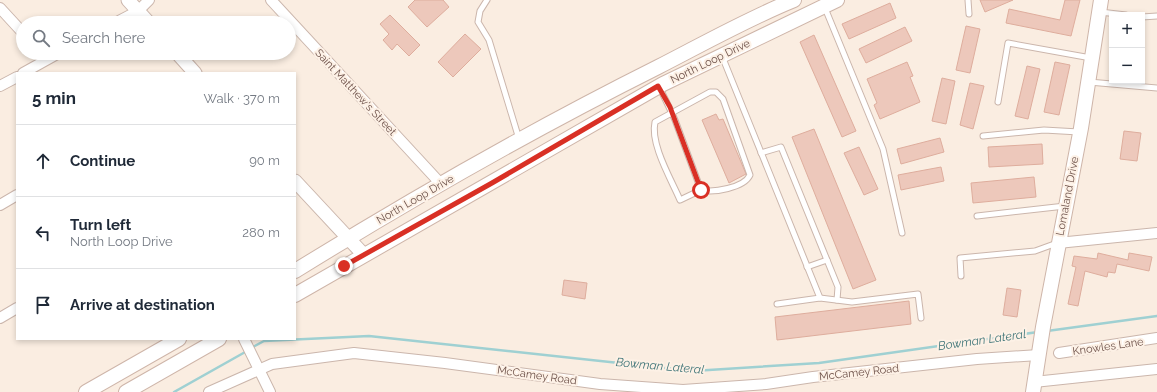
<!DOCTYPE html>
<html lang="en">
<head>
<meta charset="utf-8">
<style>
  :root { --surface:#fff; --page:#f6f6f7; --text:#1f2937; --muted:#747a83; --line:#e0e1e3 }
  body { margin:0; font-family:Raleway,sans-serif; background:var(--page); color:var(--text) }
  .controls { position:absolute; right:12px; top:12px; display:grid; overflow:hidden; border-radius:0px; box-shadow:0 2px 6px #0003 }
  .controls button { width:36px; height:36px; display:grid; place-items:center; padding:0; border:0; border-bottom:1px solid var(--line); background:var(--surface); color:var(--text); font:20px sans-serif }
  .stop { position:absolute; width:12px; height:12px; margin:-9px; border:3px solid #d93025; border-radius:50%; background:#fff }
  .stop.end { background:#d93025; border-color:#fff; box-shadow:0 1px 4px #0008 }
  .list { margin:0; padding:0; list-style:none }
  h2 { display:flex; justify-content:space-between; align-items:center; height:52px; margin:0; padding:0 16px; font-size:17px }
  h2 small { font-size:13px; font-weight:400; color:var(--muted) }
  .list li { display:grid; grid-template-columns:26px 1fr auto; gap:12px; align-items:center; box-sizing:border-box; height:72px; padding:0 16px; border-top:1px solid var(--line) }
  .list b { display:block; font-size:15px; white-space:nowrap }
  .list p { margin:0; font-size:13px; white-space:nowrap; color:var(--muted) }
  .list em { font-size:13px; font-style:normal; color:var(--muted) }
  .icon { flex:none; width:22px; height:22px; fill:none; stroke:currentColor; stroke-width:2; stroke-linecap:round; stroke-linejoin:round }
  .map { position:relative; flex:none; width:1157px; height:392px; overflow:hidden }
  .search { position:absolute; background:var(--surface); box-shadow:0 2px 6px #0003; left:16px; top:16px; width:280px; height:44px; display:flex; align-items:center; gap:10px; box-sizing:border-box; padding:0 14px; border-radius:22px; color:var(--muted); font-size:15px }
  .panel { position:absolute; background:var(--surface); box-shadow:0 2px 6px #0003; left:16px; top:72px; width:280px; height:268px; border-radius:0px }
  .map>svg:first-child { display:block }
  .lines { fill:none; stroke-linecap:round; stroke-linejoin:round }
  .stream { stroke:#9fd0d2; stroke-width:2.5 }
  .building { fill:#edc8bb; stroke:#dead9d }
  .service-casing { stroke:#cbb6ac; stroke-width:7 }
  .minor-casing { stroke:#cbb6ac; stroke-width:12 }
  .tertiary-casing { stroke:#cbb6ac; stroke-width:15 }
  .secondary-casing { stroke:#ceb5a9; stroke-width:16 }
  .service { stroke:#fff; stroke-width:5 }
  .minor { stroke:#fff; stroke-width:10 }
  .tertiary { stroke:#fff; stroke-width:13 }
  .secondary { stroke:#fff; stroke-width:14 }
  .route { stroke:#d93025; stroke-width:5 }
  .labels { text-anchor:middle; stroke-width:4; stroke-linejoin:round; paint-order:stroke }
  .street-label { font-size:11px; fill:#6e524a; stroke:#fdf1e6 }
  .water-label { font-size:12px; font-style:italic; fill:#43777a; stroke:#fdf1e6 }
</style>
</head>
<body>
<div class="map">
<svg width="1157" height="392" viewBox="0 0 1157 392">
  <rect width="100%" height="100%" fill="#faede1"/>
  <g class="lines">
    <g class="stream">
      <path d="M1047,331L1157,316"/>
      <path d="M251,348L264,341L369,336L693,371L819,363L1038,332"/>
      <path d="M174,392L247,351"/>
    </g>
  </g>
  <g class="building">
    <path d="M415,0H443L449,7L427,27L408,7Z"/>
    <path d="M980,0H1013L985,12Z"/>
    <path d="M1065,0H1080L1071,36L1006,23L1009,9L1060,20Z"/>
    <path d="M890,3L896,18L849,39L842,24Z"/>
    <path d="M390,15L420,45L409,56L397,44L392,50L383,40L389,34L380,24Z"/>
    <path d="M966,26L980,29L970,73L956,70Z"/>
    <path d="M905,27L912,41L866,63L859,49Z"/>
    <path d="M465,34L481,49L453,77L438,62Z"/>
    <path d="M814,35L856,131L842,137L800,42Z"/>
    <path d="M907,62L913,76L910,77L920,102L880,119L874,105L877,103L867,79Z"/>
    <path d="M1055,62L1070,65L1059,115L1044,112Z"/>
    <path d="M1027,66L1040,69L1028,119L1015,116Z"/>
    <path d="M942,78L955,81L946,124L932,121Z"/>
    <path d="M970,83L984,86L973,129L960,125Z"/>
    <path d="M716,114L719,120L723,119L746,174L729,183L702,120Z"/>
    <path d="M814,129L876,280L853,289L792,137Z"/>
    <path d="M1124,131L1141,133L1137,161L1120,159Z"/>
    <path d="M940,138L944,152L901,164L897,149Z"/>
    <path d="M1042,144L1043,164L989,167L988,147Z"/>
    <path d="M859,147L878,189L864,195L844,153Z"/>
    <path d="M941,167L944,181L901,190L898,175Z"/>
    <path d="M1034,177L1036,197L973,203L971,183Z"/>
    <path d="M1098,253L1128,260L1129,253L1152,257L1149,271L1117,264L1115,273L1108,272L1107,277L1085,271L1078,306L1068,304L1076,267L1072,266L1074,256L1097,259Z"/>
    <path d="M564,280L587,283L585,299L562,295Z"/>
    <path d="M1007,288L1021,290L1017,317L1003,315Z"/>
    <path d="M909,301L911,324L777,340L775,317Z"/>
  </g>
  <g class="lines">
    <g class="service-casing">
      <g id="service">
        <path d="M487,0L480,11L478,22L489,40L519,139"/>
        <path d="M968,0L969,14"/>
        <path d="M825,8L883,149L902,233"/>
        <path d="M1100,12L1126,15"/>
        <path d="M1142,17L1157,16"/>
        <path d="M722,56L820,298L777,304"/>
        <path d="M1089,82L1157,88"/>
        <path d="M659,87C665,98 670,109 675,120L701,190C713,193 744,188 750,175L723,99L716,92H710L655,122C650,144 671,179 680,200L701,190"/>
        <path d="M998,102L1008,43L1091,58"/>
        <path d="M983,136L1044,130L1079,132"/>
        <path d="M761,153L781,147L838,287L837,300"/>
        <path d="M977,216L1065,206"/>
        <path d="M807,267L827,260"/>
        <path d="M961,276L960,258L1035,251L1057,243"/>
        <path d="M820,298L852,302L918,294L921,318"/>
      </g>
    </g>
    <g class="minor-casing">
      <g id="minor">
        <path d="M271,0L441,184"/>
        <path d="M0,8L23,33"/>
        <path d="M115,23L138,11L149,0"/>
        <path d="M23,73L59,53"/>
        <path d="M0,86L17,77"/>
        <path d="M0,205L17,195"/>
        <path d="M1058,243L1157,233"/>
        <path d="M0,318L17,308"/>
        <path d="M244,339L270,392"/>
        <path d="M1059,353L1157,338"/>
        <path d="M1034,382L1157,369"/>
        <path d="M209,392L272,364L354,353L445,363L600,384L683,390L766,384L813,377L977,359L1039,355"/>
      </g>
    </g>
    <g class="tertiary-casing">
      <g id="tertiary">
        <path d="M128,0L149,23"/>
        <path d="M177,53L195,73"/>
        <path d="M295,181L363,254"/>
      </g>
    </g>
    <g class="secondary-casing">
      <g id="secondary">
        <path d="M295,271C413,198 534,129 658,67C703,44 747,19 794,0"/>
        <path d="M295,295L663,84L837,0"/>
        <path d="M86,392L179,339"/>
        <path d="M126,392L219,339"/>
        <path d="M1033,392L1043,327L1081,128L1101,0"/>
      </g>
    </g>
    <use href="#service" class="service"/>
    <use href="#minor" class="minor"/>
    <use href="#tertiary" class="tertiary"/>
    <use href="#secondary" class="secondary"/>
  </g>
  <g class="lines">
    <path class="route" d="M344,266L492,183L658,86L670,107L701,190"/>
  </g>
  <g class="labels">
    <g class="street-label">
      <text transform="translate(710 61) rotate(-26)" y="4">North Loop Drive</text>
      <text transform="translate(356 92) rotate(47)" y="4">Saint Matthew's Street</text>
      <text transform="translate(1067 196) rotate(-79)" y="4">Lomaland Drive</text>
      <text transform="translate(415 199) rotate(-30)" y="4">North Loop Drive</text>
      <text transform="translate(1108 346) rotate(-8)" y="4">Knowles Lane</text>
      <text transform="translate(859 372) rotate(-6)" y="4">McCamey Road</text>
      <text transform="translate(537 375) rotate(8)" y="4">McCamey Road</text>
    </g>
    <g class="water-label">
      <text transform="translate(982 340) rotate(-8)" y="4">Bowman Lateral</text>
      <text transform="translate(660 366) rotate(5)" y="4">Bowman Lateral</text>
    </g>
  </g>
</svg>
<div class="controls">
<button>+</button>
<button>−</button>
</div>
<div class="stop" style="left:701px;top:190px"></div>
<div class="stop end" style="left:344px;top:266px"></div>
<div class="search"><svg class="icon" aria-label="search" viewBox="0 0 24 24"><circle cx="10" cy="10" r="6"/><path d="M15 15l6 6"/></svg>Search here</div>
<section class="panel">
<h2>5 min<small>Walk · 370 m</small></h2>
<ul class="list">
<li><svg class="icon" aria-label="ahead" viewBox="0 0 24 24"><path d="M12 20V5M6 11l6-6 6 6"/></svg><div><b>Continue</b></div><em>90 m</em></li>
<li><svg class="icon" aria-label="left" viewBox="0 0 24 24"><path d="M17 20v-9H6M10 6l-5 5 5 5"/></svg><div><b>Turn left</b><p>North Loop Drive</p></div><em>280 m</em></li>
<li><svg class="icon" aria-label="arrive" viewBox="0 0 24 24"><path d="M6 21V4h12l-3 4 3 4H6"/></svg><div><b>Arrive at destination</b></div></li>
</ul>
</section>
</div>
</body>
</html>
